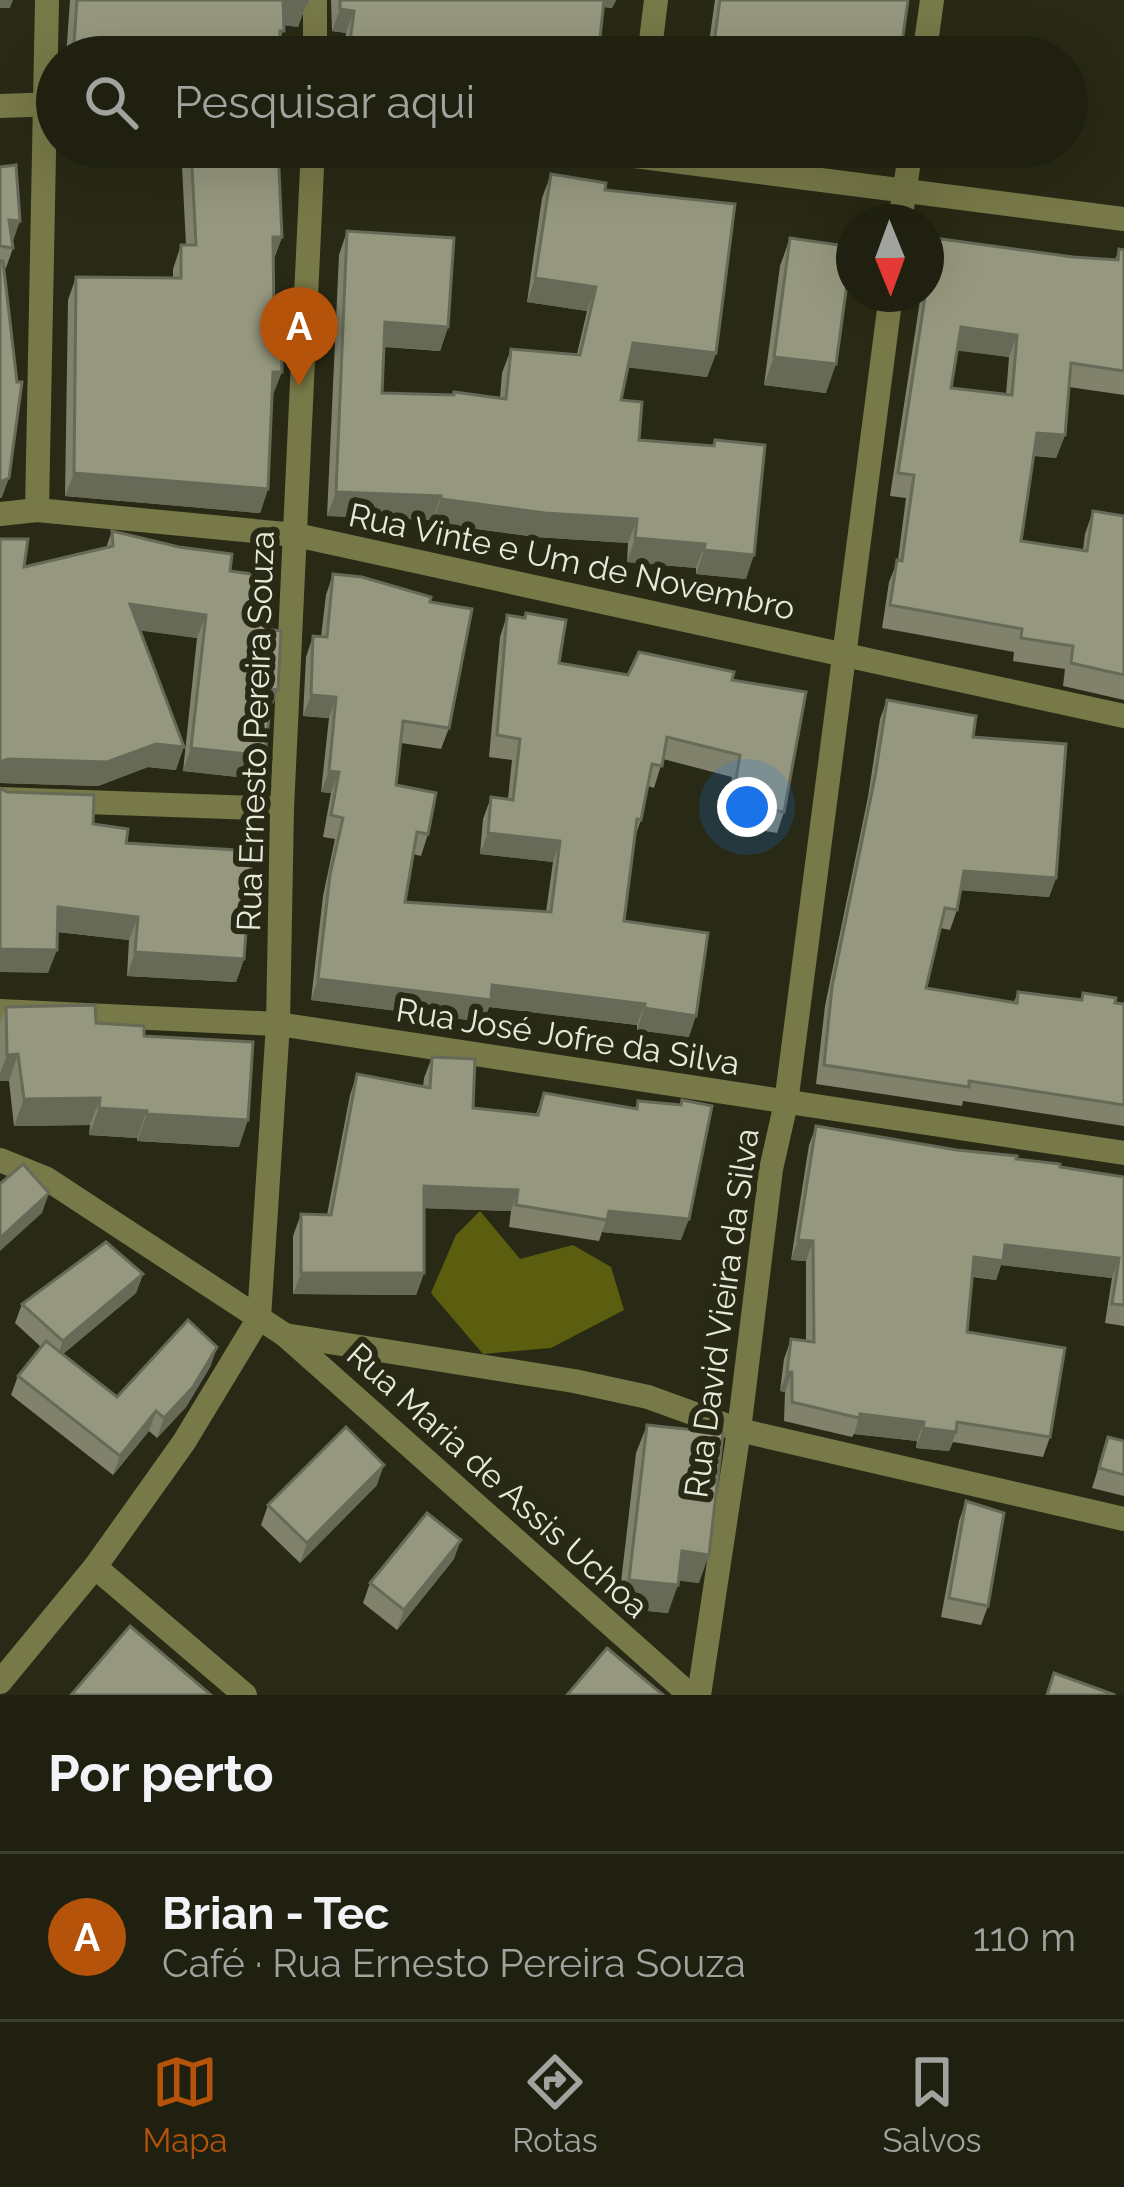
<!DOCTYPE html>
<html lang="pt">
<head>
<meta charset="utf-8">
<style>
  :root { --surface:#1f2010; --page:#2c2d1e; --text:#f1f3f6; --muted:#a1a39f; --line:#3c3e30; --accent:#b45309 }
  body { margin:0; font-family:Raleway,sans-serif; background:var(--page); color:var(--text) }
  .compass { position:absolute; left:836px; top:204px; width:108px; height:108px; border-radius:50%; background:var(--surface); box-shadow:0 12px 48px #0002; rotate:179deg }
  .you { position:absolute; left:747px; top:807px; width:42px; height:42px; margin:-30px; border:9px solid #fff; border-radius:50%; background:#1a73e8; box-shadow:0 0 0 18px #1a73e833 }
  .badge { display:grid; place-items:center; width:78px; height:78px; border-radius:50%; background:var(--accent); color:#fff; font-size:39px; font-weight:700 }
  .pin { position:absolute; translate:-50% -99px; filter:drop-shadow(0 3px 6px #0008) }
  .pin::after { content:''; position:absolute; top:63px; width:42px; height:36px; background:inherit; clip-path:polygon(0 0,100% 0,50% 100%) }
  .list { margin:0; padding:0; list-style:none }
  h2 { display:flex; justify-content:space-between; align-items:center; height:156px; margin:0; padding:0 48px; font-size:51px }
  h2 small { font-size:39px; font-weight:400; color:var(--muted) }
  .list li { display:grid; grid-template-columns:78px 1fr auto; gap:36px; align-items:center; box-sizing:border-box; height:168px; padding:0 48px; border-top:3px solid var(--line) }
  .list b { display:block; font-size:45px; white-space:nowrap }
  .list p { margin:0; font-size:39px; white-space:nowrap; color:var(--muted) }
  .list em { font-size:39px; font-style:normal; color:var(--muted) }
  .icon { flex:none; width:66px; height:66px; fill:none; stroke:currentColor; stroke-width:2; stroke-linecap:round; stroke-linejoin:round }
  .map { position:relative; flex:none; width:1124px; height:1695px; overflow:hidden }
  .search { position:absolute; background:var(--surface); box-shadow:0 12px 48px #0002; left:36px; right:36px; top:36px; height:132px; display:flex; align-items:center; gap:30px; box-sizing:border-box; padding:0 42px; border-radius:66px; color:var(--muted); font-size:45px }
  .sheet { height:324px; background:var(--surface) }
  nav { display:flex; justify-content:space-around; align-items:center; box-sizing:border-box; height:168px; border-top:3px solid var(--line); background:var(--surface); font-size:33px; color:var(--muted) }
  nav a { display:grid; justify-items:center; gap:6px }
  nav .on { color:var(--accent) }
  .map>svg:first-child { display:block }
  .forest { fill:#5c5e0f }
  .lines { fill:none; stroke-linecap:round; stroke-linejoin:round }
  .street { stroke:#777948; stroke-width:24 }
  .wall { fill:#80826c; fill-rule:evenodd }
  .shaded-wall { fill:#686a58 }
  .building { fill:#95977e; stroke:#686a58; stroke-width:3; fill-rule:evenodd }
  .labels { text-anchor:middle; stroke-width:12; stroke-linejoin:round; paint-order:stroke }
  .street-label { font-size:33px; fill:#e7e9db; stroke:#292a15 }
</style>
</head>
<body>
<div class="map">
<svg width="1124" height="1695" viewBox="0 0 1124 1695">
  <rect width="100%" height="100%" fill="#292a15"/>
  <path class="forest" d="M480,1211L520,1259L573,1245L611,1267L624,1310L551,1348L483,1354L431,1293L456,1235Z"/>
  <g class="lines">
    <g class="street">
      <path d="M315,57V0"/>
      <path d="M649,57L656,0"/>
      <path d="M924,57L932,0"/>
      <path d="M0,106L57,104"/>
      <path d="M564,147L1124,219"/>
      <path d="M900,222L911,147"/>
      <path d="M37,510L47,0"/>
      <path d="M0,514L37,510L296,535L1124,716"/>
      <path d="M0,799L282,809"/>
      <path d="M0,1011L278,1024L1124,1153"/>
      <path d="M0,1160L47,1179L285,1335L690,1695"/>
      <path d="M285,1335L574,1381L648,1397L739,1430L1124,1519"/>
      <path d="M95,1567L245,1695"/>
      <path d="M0,1682L95,1567L184,1442L259,1318L278,1024L282,809L313,147"/>
      <path d="M699,1695L739,1430L771,1169L786,1103L891,294"/>
    </g>
  </g>
  <g class="wall">
    <path d="M70,0H307L298,27L284,25L280,41V57H66Z"/>
    <path d="M331,0H616L612,8L603,7L598,57H343L346,33L332,31Z"/>
    <path d="M715,0H908L900,57H707Z"/>
    <path d="M181,147H278L282,237L274,259L273,395H272L268,489L260,513L65,496L68,300L76,277L173,278V269L181,245H186Z"/>
    <path d="M0,167L13,248L6,268L4,267L2,497L0,498Z"/>
    <path d="M551,174L605,190L716,353L707,377L628,367L621,400L639,440L712,446L715,440L746,579L696,574V568L627,562L628,543L536,537L432,523V520L327,516L339,255L347,231L448,327L440,351L384,347L382,393L500,398L502,373L511,349L577,354L587,311L527,302L542,198Z"/>
    <path d="M790,238L826,393L764,385L780,266Z"/>
    <path d="M934,238L1073,257L1115,260L1119,249L1124,250V395L1069,387L1065,435L1056,458L1034,456L1021,541L1083,550L1085,534L1093,511L1124,516V700L1063,686L1065,669L1013,661L1014,652L882,628L889,582L898,560L906,498L890,496L921,294H926V260ZM957,350L1009,357L1006,395L951,388Z"/>
    <path d="M112,531L230,571L266,629L278,690L270,713L265,756L256,779L183,771L197,638L139,630L176,770L148,767L98,786L0,783V539L24,567L106,548Z"/>
    <path d="M333,574L430,602L449,728L441,749L401,743L396,785L428,834L421,856L413,854L405,902L546,912L553,862L480,854L483,819L491,797L508,799L512,760L489,757L500,637L507,615L559,663L628,675L732,680L784,812L777,833L724,824L732,777L663,759L654,788L648,786L641,820L635,837L624,921L689,1037L637,1030V1025L489,1007L484,1022L311,1000L323,896L335,839L323,837L331,793L321,792L329,718L303,716L306,657L313,636L321,637L326,595Z"/>
    <path d="M887,700L973,737L1056,878L1049,897L961,890L957,910L950,930L940,928L926,988L1014,1002L1018,992L1080,1000L1083,993L1124,1004V1126L963,1101L962,1106L816,1084L825,1006L868,797L880,719Z"/>
    <path d="M7,792L93,824L126,843L244,959L236,982L127,976L129,940L57,932L48,973Z"/>
    <path d="M6,1007L96,1023L144,1036L239,1147L137,1141V1138L89,1135L90,1125L14,1126L9,1081H0V1023Z"/>
    <path d="M432,1057L473,1108L536,1114L544,1093L635,1109L638,1101L681,1240L602,1232L599,1241L509,1227L511,1211L424,1208V1273L416,1295L293,1294V1236L301,1214L327,1215L350,1095L357,1074L423,1087L424,1078Z"/>
    <path d="M816,1126L1124,1177V1326L1105,1323L1112,1278L1001,1265L996,1280L972,1277L967,1332L1050,1437L1043,1457L953,1442L949,1451L916,1448L917,1441L854,1434L852,1437L784,1421L785,1392L780,1391L784,1359L791,1339L806,1341V1261L791,1260L809,1145Z"/>
    <path d="M143,1274L136,1293L63,1354L117,1397L217,1347L210,1367L186,1407L157,1438L149,1431L113,1475L11,1395L18,1376L41,1347L15,1323L22,1304Z"/>
    <path d="M647,1425L699,1583L678,1580L668,1613L618,1608L636,1453Z"/>
    <path d="M1108,1437L1124,1441V1496L1092,1488Z"/>
    <path d="M377,1485L300,1563L261,1525L268,1505Z"/>
    <path d="M966,1501L988,1606L981,1625L941,1617L959,1521Z"/>
    <path d="M454,1559L397,1630L363,1603L370,1583Z"/>
  </g>
  <g class="shaded-wall">
    <path d="M0,0H13L10,8H0Z"/>
    <path d="M283,0L307,3L298,27L275,24Z"/>
    <path d="M600,0H616L612,8L598,6Z"/>
    <path d="M340,9L354,11L346,33L332,31Z"/>
    <path d="M785,45L851,54L850,57H780Z"/>
    <path d="M836,147H886L881,162L832,156Z"/>
    <path d="M9,220L20,221L13,241L2,240Z"/>
    <path d="M273,237H282L273,260Z"/>
    <path d="M535,278L596,287L587,311L527,302Z"/>
    <path d="M385,322L448,327L440,351L377,346Z"/>
    <path d="M961,327L1017,335L1009,357L952,350Z"/>
    <path d="M633,343L716,353L707,377L624,367Z"/>
    <path d="M774,357L836,364L826,393L764,385Z"/>
    <path d="M273,372H282L273,395H264Z"/>
    <path d="M1037,433L1065,435L1056,458L1029,455Z"/>
    <path d="M74,473L268,489L260,513L65,496Z"/>
    <path d="M9,478L2,497L0,498V482Z"/>
    <path d="M336,492L441,496L432,520L327,516Z"/>
    <path d="M441,499L637,519L628,543L536,537L432,523Z"/>
    <path d="M635,538L705,544L696,568L627,562Z"/>
    <path d="M704,550L754,555L746,579L696,574Z"/>
    <path d="M130,604L206,615L197,638L121,628Z"/>
    <path d="M272,689L278,690L270,713Z"/>
    <path d="M311,695L336,697L329,718L303,716Z"/>
    <path d="M156,744L184,747L176,770L148,767L98,786L0,783V762L8,759Z"/>
    <path d="M191,748L265,756L256,779L183,771Z"/>
    <path d="M329,771L339,772L331,793L321,792Z"/>
    <path d="M488,833L560,841L553,862L480,854Z"/>
    <path d="M964,871L1056,878L1049,897L957,890Z"/>
    <path d="M58,907L138,917L129,940L50,931Z"/>
    <path d="M0,949L57,950L48,973L0,972Z"/>
    <path d="M135,952L244,959L236,982L127,976Z"/>
    <path d="M318,979L492,985L645,1004L637,1025L489,1007L484,1022L311,1000Z"/>
    <path d="M644,1008L696,1016L689,1037L637,1030Z"/>
    <path d="M18,1054L9,1081H0V1074L7,1055Z"/>
    <path d="M100,1098L90,1125L14,1126L24,1099Z"/>
    <path d="M99,1108L147,1111L137,1138L89,1135Z"/>
    <path d="M147,1114L248,1120L239,1147L137,1141Z"/>
    <path d="M424,1186L518,1190L511,1211L417,1208Z"/>
    <path d="M49,1193L42,1213L0,1251V1238Z"/>
    <path d="M609,1211L689,1219L681,1240L602,1232Z"/>
    <path d="M798,1240L813,1241L806,1261L791,1260Z"/>
    <path d="M1005,1245L1119,1258L1112,1278L1001,1265L996,1280L967,1276L974,1257Z"/>
    <path d="M301,1273H424L416,1295L293,1294Z"/>
    <path d="M143,1274L136,1293L56,1360L63,1341Z"/>
    <path d="M217,1347L210,1367L186,1407L157,1438L164,1418Z"/>
    <path d="M787,1372H792L785,1392L780,1391Z"/>
    <path d="M156,1411L149,1431L113,1475L120,1456Z"/>
    <path d="M860,1414L924,1422L917,1441L854,1434Z"/>
    <path d="M923,1428L956,1432L949,1451L916,1448Z"/>
    <path d="M384,1465L377,1485L300,1563L307,1543Z"/>
    <path d="M461,1540L454,1559L397,1630L404,1610Z"/>
    <path d="M682,1551L709,1555L699,1583L672,1580Z"/>
    <path d="M629,1580L678,1585L668,1613L618,1608Z"/>
  </g>
  <g class="building">
    <path d="M77,0H307V3L283,0L284,31H280V57H73Z"/>
    <path d="M340,0H604L598,57H348L354,11L340,9Z"/>
    <path d="M720,0H908L900,57H851V54L785,45L783,57H712Z"/>
    <path d="M191,147H278L282,237H273L274,322L282,323V372H273L268,489L74,473L76,277L181,278V245H196Z"/>
    <path d="M16,165L20,221L9,220L13,248L0,246V167Z"/>
    <path d="M551,174L606,183L605,190L735,204L716,353L633,343L621,400L642,402L639,440L714,446L715,440L765,445L754,555L704,550L705,544L635,538L637,519L545,513L441,499V496L336,492L347,231L454,238L448,327L385,322L382,393L454,395V392L506,399L511,349L580,355L596,287L535,278Z"/>
    <path d="M790,238L852,247L836,364L774,357Z"/>
    <path d="M934,238L1073,257L1118,260L1119,249L1124,250V371L1071,363L1065,435L1037,433L1021,541L1087,551L1093,511L1124,516V675L1071,663L1073,646L1021,638L1022,629L890,605L897,560L902,561L914,475L898,473ZM961,327L1017,335L1012,395L951,388Z"/>
    <path d="M0,261H3L17,382H22L9,478L0,482Z"/>
    <path d="M112,531L179,547L232,554L230,571L273,577L266,629L281,631L278,690L272,689L265,756L191,748L206,615L130,604L184,747L156,744L107,762L8,759L0,762V539H28L24,567L113,546Z"/>
    <path d="M333,574L362,577L431,597L430,602L472,609L449,728L403,721L396,785L436,793L428,834L417,832L405,902L551,912L560,841L488,833L491,797L513,800L520,739L497,735L507,615L525,618L526,613L566,620L559,663L628,675L639,652L734,672L732,680L806,692L784,812L732,803L740,755L667,737L662,766L652,764L641,820L637,819L624,921L708,933L696,1016L644,1008L645,1004L492,985L491,1000L318,979L330,875L343,818L331,815L339,772L329,771L336,697L311,695L313,636L327,637Z"/>
    <path d="M887,700L976,716L973,737L1066,744L1056,878L964,871L957,910L945,908L926,988L1017,1003L1018,992L1082,1000L1083,993L1116,998L1115,1003L1124,1004V1105L969,1081V1087L824,1065L832,987L875,777Z"/>
    <path d="M0,788L7,792L94,795L93,824L128,829L126,843L252,851L244,959L135,952L138,917L58,907L57,950L0,949Z"/>
    <path d="M95,1005L96,1023L144,1026V1036L253,1042L248,1120L147,1114V1111L99,1108L100,1098L24,1099L18,1054L7,1055L6,1007Z"/>
    <path d="M432,1057L475,1059L473,1108L538,1115L544,1093L637,1109L638,1101L681,1105L682,1100L712,1106L689,1219L609,1211L607,1220L516,1205L518,1190L424,1186V1273H301V1214L331,1215L357,1074L430,1088Z"/>
    <path d="M816,1126L957,1150L1017,1156L1016,1159L1060,1164V1167L1124,1177V1305L1112,1304L1119,1258L1005,1245L1003,1261L974,1257L967,1332L1065,1348L1050,1437L957,1422L956,1432L923,1428L924,1422L860,1414L859,1418L792,1402V1372H787L791,1339L814,1342L813,1241L798,1240Z"/>
    <path d="M23,1164L49,1193L0,1238V1184Z"/>
    <path d="M106,1242L143,1274L63,1341L22,1304Z"/>
    <path d="M188,1320L217,1347L193,1387L164,1418L156,1411L120,1456L18,1376L46,1341L117,1397Z"/>
    <path d="M647,1425L723,1433L709,1555L682,1551L678,1585L629,1580Z"/>
    <path d="M346,1427L384,1465L307,1543L268,1505Z"/>
    <path d="M1108,1437L1124,1441V1475L1099,1468Z"/>
    <path d="M966,1501L1004,1513L988,1606L949,1598Z"/>
    <path d="M427,1513L461,1540L404,1610L370,1583Z"/>
    <path d="M130,1626L211,1695H71Z"/>
    <path d="M607,1648L663,1695H567Z"/>
    <path d="M1054,1673L1115,1695H1047Z"/>
  </g>
  <g class="labels">
    <g class="street-label">
      <text transform="translate(572 561) rotate(12)" y="12">Rua Vinte e Um de Novembro</text>
      <text transform="translate(255 731) rotate(-88)" y="12">Rua Ernesto Pereira Souza</text>
      <text transform="translate(568 1036) rotate(9)" y="12">Rua José Jofre da Silva</text>
      <text transform="translate(721 1313) rotate(-82)" y="12">Rua David Vieira da Silva</text>
      <text transform="translate(498 1480) rotate(42)" y="12">Rua Maria de Assis Uchoa</text>
    </g>
  </g>
</svg>
<svg class="compass" viewBox="-18 -18 36 36"><path d="M0-13l5 13h-10z" fill="#e53935"/><path d="M0 13l5-13h-10z" fill="#a1a39f"/></svg>
<div class="you"></div>
<div class="pin badge" style="left:299px;top:386px">A</div>
<div class="search"><svg class="icon" aria-label="search" viewBox="0 0 24 24"><circle cx="10" cy="10" r="6"/><path d="M15 15l6 6"/></svg>Pesquisar aqui</div>
</div>
<section class="sheet">
<h2>Por perto<small></small></h2>
<ul class="list">
<li><span class="badge">A</span><div><b>Brian - Tec</b><p>Café · Rua Ernesto Pereira Souza</p></div><em>110 m</em></li>
</ul>
</section>
<nav>
<a class="on"><svg class="icon" aria-label="map" viewBox="0 0 24 24"><path d="M3 6l6-2 6 2 6-2v14l-6 2-6-2-6 2zM9 4v14M15 6v14"/></svg>Mapa</a>
<a><svg class="icon" aria-label="directions" viewBox="0 0 24 24"><path d="M12 3l9 9-9 9-9-9zM9 14v-3h6M13 9l2 2-2 2"/></svg>Rotas</a>
<a><svg class="icon" aria-label="saved" viewBox="0 0 24 24"><path d="M7 4h10v16l-5-4-5 4z"/></svg>Salvos</a>
</nav>
</body>
</html>
